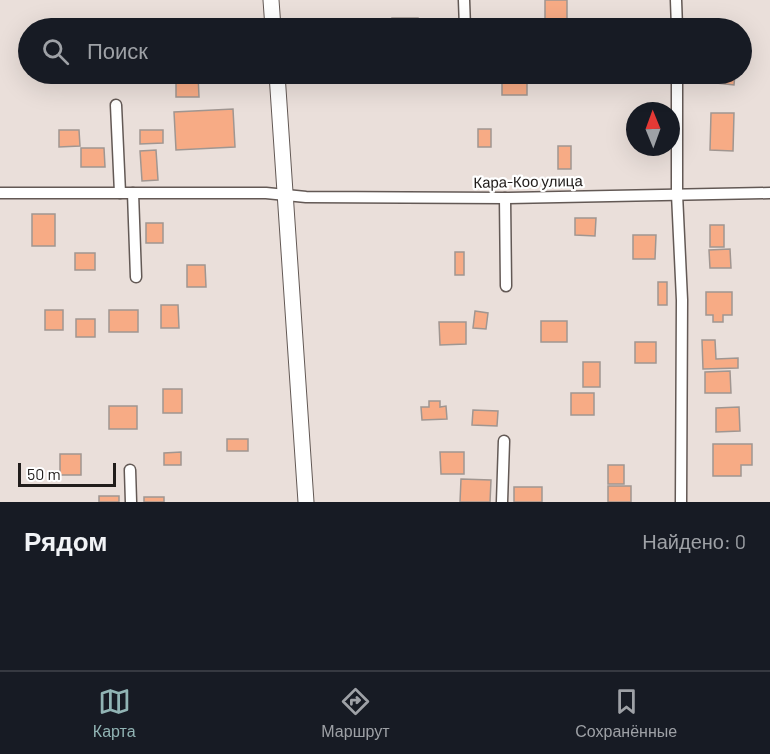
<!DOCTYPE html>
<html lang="ru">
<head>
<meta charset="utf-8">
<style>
  :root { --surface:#171b24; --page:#242831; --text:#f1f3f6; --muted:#9ea1a6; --line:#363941; --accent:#91b4b4 }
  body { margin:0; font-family:Barlow,sans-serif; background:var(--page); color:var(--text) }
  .compass { position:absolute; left:626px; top:102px; width:54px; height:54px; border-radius:50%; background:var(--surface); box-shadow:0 6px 24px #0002; rotate:359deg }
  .scale { position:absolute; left:18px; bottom:15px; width:98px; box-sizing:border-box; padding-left:6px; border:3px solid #211d1b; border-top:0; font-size:16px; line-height:21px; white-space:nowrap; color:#211d1b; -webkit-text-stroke:4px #fff; paint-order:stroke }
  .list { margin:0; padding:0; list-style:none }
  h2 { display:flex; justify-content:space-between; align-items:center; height:78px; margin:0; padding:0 24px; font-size:26px }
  h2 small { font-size:20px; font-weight:400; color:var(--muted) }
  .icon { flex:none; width:33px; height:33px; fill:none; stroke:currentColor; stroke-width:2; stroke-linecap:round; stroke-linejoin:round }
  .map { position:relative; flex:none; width:770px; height:502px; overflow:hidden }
  .search { position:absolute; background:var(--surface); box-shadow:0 6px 24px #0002; left:18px; right:18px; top:18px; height:66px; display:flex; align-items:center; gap:15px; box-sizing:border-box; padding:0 21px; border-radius:33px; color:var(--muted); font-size:22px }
  .sheet { height:168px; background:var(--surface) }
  nav { display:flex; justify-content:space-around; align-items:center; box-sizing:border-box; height:84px; border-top:2px solid var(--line); background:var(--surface); font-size:16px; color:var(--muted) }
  nav a { display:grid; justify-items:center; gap:3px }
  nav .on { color:var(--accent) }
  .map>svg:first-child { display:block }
  .building { fill:#f7ab85; stroke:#a09691; stroke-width:1.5 }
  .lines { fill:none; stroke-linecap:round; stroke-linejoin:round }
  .street-casing { stroke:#635955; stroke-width:13 }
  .secondary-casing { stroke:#635955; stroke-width:17 }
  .street { stroke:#fff; stroke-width:10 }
  .secondary { stroke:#fff; stroke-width:15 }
  .labels { text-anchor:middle; stroke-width:4.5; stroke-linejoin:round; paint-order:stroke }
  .street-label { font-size:15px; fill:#211d1b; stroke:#fff }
</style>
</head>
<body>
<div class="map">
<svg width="770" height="502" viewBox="0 0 770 502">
  <rect width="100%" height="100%" fill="#eadfda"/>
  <g class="building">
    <rect x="545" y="0" width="22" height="20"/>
    <rect x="392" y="18" width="26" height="10"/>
    <path d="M176,22L177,28H151V23Z"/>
    <path d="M114,74H139V81L114,82Z"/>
    <path d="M176,74H198L199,97H176Z"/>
    <rect x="502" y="74" width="25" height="21"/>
    <path d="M707,74H735L734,85L707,82Z"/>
    <path d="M233,109L235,147L176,150L174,112Z"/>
    <path d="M711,113H734L733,151L710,150Z"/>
    <rect x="478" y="129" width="13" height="18"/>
    <path d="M59,130H79L80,146L59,147Z"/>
    <path d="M140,130H163V143L140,144Z"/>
    <rect x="558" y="146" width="13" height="23"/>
    <path d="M81,148H104L105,167H81Z"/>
    <path d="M156,150L158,180L142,181L140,151Z"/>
    <rect x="32" y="214" width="23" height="32"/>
    <path d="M575,218H596L595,236L575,235Z"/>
    <rect x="146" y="223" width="17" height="20"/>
    <rect x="710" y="225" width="14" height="22"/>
    <path d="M633,235H656L655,259H633Z"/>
    <path d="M730,249L731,268H710L709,250Z"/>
    <rect x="455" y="252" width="9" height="23"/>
    <rect x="75" y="253" width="20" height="17"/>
    <path d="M187,265H205L206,287H187Z"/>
    <rect x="658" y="282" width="9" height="23"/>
    <path d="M706,292H732V315H723V322H713V315H706Z"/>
    <path d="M161,305H178L179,328H161Z"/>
    <rect x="45" y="310" width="18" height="20"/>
    <rect x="109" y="310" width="29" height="22"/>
    <path d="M475,311L488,313L486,329L473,328Z"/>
    <rect x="76" y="319" width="19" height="18"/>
    <rect x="541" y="321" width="26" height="21"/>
    <path d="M439,322H466V344L440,345Z"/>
    <path d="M702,340H715L716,359L738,358V368L703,369Z"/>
    <rect x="635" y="342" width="21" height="21"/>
    <rect x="583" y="362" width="17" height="25"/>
    <path d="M730,371L731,393H705V372Z"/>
    <rect x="163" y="389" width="19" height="24"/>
    <rect x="571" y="393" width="23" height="22"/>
    <path d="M429,401H440V407L446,406L447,419L422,420L421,407H429Z"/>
    <rect x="109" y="406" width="28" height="23"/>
    <path d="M739,407L740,431L716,432V408Z"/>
    <path d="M473,410L498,411L497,426L472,425Z"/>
    <rect x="227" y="439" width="21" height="12"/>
    <path d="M713,444H752V465H741V476H713Z"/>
    <path d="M181,452V465H164V453Z"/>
    <path d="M440,452H464V474H441Z"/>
    <rect x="60" y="454" width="21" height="21"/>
    <rect x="608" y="465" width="16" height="19"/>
    <path d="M461,479L491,480L490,502H460Z"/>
    <rect x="608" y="486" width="23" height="16"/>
    <rect x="514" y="487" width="28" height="15"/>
    <rect x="99" y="496" width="20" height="6"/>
    <rect x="144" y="497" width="20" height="5"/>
  </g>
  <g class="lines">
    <g class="street-casing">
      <g id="street">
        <path d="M464,0L465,28"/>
        <path d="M676,0L677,28"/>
        <path d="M677,74V194L682,300L681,502"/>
        <path d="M116,105L120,193"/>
        <path d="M0,193H266L306,197L505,198L770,193"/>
        <path d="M133,193L136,277"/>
        <path d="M505,198L506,286"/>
        <path d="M130,470L131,502"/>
        <path d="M502,502L504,441"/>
      </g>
    </g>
    <g class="secondary-casing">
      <g id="secondary">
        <path d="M271,0L273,28"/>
        <path d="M277,74L306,502"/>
      </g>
    </g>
    <use href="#street" class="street"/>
    <use href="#secondary" class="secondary"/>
  </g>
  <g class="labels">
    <g class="street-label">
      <text transform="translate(528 182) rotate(-1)" y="5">Кара-Коо улица</text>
    </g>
  </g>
</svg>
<svg class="compass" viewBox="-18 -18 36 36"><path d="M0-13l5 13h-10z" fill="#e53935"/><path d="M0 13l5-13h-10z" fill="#9ea1a6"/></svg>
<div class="scale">50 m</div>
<div class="search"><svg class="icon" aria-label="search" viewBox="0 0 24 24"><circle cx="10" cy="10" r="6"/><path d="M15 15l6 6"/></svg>Поиск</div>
</div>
<section class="sheet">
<h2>Рядом<small>Найдено: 0</small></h2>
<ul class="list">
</ul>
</section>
<nav>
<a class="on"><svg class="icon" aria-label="map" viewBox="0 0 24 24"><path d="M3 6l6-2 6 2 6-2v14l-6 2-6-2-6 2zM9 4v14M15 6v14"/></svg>Карта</a>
<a><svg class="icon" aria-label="directions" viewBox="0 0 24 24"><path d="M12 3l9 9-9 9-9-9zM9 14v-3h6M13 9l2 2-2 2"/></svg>Маршрут</a>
<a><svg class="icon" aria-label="saved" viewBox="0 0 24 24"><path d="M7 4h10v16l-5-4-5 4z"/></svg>Сохранённые</a>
</nav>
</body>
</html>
